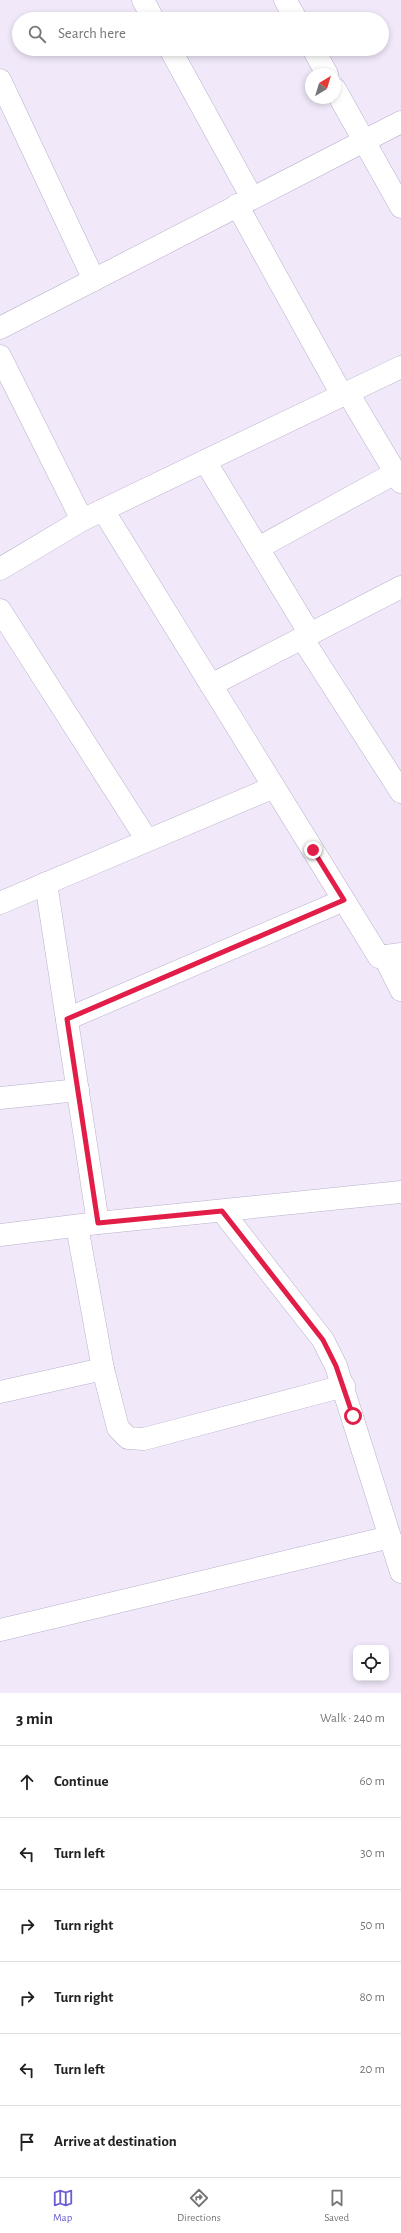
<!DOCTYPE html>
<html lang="en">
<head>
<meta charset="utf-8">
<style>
  :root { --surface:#fff; --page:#f2f2f2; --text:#222; --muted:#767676; --line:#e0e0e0; --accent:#695ed4 }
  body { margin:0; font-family:"Alegreya Sans",sans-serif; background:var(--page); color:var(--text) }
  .controls { position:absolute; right:12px; bottom:12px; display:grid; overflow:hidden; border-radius:8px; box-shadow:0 2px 6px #0003 }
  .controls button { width:36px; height:36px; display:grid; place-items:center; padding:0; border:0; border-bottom:1px solid var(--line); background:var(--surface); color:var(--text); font:20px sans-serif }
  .compass { position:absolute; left:305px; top:68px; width:36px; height:36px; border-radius:50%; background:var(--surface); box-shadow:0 2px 6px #0003; rotate:38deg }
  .stop { position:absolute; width:12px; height:12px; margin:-9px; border:3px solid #e11d48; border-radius:50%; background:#fff }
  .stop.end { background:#e11d48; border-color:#fff; box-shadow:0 1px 4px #0008 }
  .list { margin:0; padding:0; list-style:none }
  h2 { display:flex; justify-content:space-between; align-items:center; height:52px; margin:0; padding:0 16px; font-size:17px }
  h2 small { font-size:13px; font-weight:400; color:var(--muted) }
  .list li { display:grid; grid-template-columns:26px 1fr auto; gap:12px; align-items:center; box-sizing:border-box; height:72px; padding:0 16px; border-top:1px solid var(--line) }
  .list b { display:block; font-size:15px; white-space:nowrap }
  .list em { font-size:13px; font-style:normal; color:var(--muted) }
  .icon { flex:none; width:22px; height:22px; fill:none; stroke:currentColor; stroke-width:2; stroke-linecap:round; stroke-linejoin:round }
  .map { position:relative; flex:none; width:401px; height:1693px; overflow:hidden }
  .search { position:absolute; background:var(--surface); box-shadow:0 2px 6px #0003; left:12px; right:12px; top:12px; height:44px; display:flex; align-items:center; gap:10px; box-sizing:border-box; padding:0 14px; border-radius:22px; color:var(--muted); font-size:15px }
  .sheet { height:484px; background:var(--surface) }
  nav { display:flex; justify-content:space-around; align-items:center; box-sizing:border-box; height:56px; border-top:1px solid var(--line); background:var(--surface); font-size:11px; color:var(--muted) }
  nav a { display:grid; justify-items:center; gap:2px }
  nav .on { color:var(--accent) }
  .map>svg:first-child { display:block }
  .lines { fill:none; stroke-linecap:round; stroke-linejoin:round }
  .minor-casing { stroke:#b9b0cb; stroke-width:23 }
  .minor { stroke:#fff; stroke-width:22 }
  .route { stroke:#e11d48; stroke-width:5 }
</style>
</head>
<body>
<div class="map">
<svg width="401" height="1693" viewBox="0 0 401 1693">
  <rect width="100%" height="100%" fill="#f1e9fa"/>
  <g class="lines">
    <g class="minor-casing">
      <g id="minor">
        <path d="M143,0L153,19"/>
        <path d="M285,0L296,19"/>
        <path d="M170,49L252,198"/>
        <path d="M313,49L327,74"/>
        <path d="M0,80L94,280"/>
        <path d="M335,89L401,207"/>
        <path d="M237,205L342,395"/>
        <path d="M0,328L401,122"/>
        <path d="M0,356L82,520L401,367"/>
        <path d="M348,393L401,482"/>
        <path d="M205,461L310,634"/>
        <path d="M103,510L379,957L401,954"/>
        <path d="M258,548L395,473"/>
        <path d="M0,569L82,520"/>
        <path d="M0,610L147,840"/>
        <path d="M302,638L401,792"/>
        <path d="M211,685L401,587"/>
        <path d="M46,883L98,1223"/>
        <path d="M0,903L274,787"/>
        <path d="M384,956L401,990"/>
        <path d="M67,1019L344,900"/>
        <path d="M0,1098L78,1090"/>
        <path d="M222,1211L309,1322L323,1340L336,1366L401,1572"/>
        <path d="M77,1226L103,1369L118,1428L128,1438L144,1439L344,1386"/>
        <path d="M0,1235L98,1223L401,1192"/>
        <path d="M0,1392L103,1369"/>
        <path d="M0,1630L390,1537"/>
      </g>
    </g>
    <use href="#minor" class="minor"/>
  </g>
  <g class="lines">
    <path class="route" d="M313,850L344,900L67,1019L98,1223L222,1211L323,1340L336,1366L353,1416"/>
  </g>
</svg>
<div class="controls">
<button><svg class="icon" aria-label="locate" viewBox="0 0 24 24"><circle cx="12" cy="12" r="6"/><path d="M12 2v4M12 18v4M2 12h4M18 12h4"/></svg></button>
</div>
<svg class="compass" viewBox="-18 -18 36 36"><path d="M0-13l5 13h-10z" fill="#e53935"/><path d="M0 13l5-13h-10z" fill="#767676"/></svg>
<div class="stop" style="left:353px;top:1416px"></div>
<div class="stop end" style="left:313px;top:850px"></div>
<div class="search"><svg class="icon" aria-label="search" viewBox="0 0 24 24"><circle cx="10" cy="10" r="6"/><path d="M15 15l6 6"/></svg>Search here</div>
</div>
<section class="sheet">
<h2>3 min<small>Walk · 240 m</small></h2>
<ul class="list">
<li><svg class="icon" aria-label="ahead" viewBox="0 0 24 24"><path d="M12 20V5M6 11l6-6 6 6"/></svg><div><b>Continue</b></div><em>60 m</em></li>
<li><svg class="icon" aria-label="left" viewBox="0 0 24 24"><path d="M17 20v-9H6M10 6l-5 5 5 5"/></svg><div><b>Turn left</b></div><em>30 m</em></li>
<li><svg class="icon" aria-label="right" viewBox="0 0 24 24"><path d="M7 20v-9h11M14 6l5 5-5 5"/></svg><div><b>Turn right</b></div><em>50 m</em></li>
<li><svg class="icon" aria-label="right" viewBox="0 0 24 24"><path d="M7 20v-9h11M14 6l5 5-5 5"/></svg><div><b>Turn right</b></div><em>80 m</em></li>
<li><svg class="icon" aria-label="left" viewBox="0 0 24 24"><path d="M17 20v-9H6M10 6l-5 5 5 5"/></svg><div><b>Turn left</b></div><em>20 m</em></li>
<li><svg class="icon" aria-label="arrive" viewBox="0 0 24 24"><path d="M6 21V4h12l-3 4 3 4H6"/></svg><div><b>Arrive at destination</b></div></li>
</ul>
</section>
<nav>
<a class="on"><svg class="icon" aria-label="map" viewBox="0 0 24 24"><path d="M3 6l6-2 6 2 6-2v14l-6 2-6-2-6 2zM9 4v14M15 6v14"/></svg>Map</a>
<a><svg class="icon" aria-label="directions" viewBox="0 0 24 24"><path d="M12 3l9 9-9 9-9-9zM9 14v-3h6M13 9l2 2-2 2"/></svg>Directions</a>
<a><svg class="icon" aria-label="saved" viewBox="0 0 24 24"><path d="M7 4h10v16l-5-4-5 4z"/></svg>Saved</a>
</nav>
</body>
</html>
